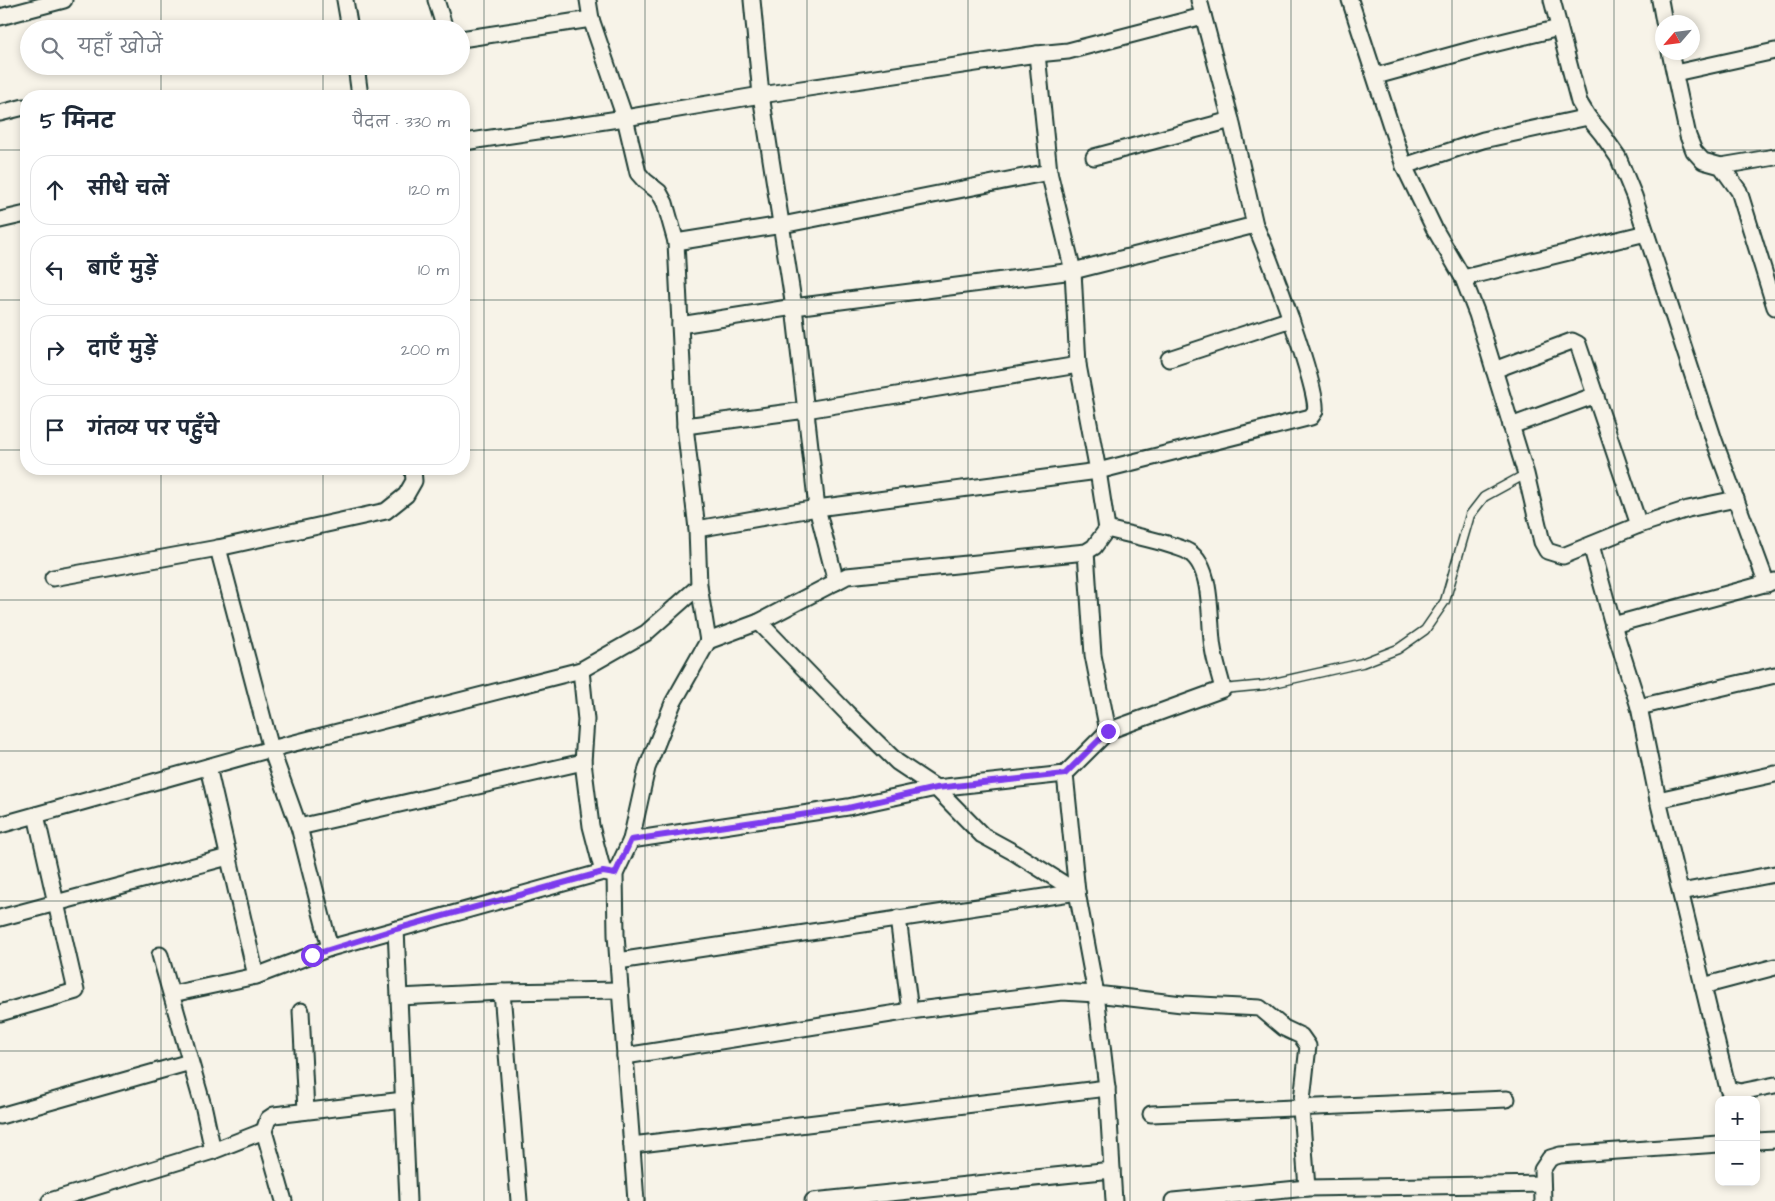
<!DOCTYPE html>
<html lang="hi">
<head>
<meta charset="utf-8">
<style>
  :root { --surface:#fff; --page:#f6f6f7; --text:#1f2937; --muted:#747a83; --line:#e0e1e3 }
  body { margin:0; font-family:"Architects Daughter","Playpen Sans Deva",sans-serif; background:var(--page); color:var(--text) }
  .controls { position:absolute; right:15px; bottom:15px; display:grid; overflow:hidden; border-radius:10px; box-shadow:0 2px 8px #0003 }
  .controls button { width:45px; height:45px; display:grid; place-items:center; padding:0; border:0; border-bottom:1px solid var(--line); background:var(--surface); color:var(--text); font:25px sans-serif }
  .compass { position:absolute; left:1655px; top:15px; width:45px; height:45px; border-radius:50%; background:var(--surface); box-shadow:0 2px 8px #0003; rotate:242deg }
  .stop { position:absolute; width:15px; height:15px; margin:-11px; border:4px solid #7c3aed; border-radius:50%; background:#fff }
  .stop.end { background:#7c3aed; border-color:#fff; box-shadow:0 1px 5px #0008 }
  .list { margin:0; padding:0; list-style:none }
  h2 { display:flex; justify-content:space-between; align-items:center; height:65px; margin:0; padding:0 20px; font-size:21px }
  h2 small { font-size:16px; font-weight:400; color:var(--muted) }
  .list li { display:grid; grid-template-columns:32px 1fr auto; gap:15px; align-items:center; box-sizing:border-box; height:70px; margin:0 10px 10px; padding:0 10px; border:1px solid var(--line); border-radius:20px }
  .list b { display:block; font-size:19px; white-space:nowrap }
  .list em { font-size:16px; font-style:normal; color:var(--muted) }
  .icon { flex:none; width:28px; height:28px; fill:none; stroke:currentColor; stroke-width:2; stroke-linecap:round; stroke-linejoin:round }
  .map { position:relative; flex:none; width:1775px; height:1201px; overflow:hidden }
  .search { position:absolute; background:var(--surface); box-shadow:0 2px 8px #0003; left:20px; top:20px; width:450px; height:55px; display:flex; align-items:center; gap:12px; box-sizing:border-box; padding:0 18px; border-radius:28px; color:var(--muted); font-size:19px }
  .panel { position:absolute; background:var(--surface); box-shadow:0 2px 8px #0003; left:20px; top:90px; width:450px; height:385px; border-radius:20px }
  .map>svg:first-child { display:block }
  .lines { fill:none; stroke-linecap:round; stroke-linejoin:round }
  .service-casing { stroke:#1f3d34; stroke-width:11 }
  .minor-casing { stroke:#1f3d34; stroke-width:19 }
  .service { stroke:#f7f3e8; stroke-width:8 }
  .minor { stroke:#f7f3e8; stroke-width:15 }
  .route { stroke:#7c3aed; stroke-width:6 }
  .grid { fill:none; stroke:#1f3d34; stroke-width:1; stroke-opacity:0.55 }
</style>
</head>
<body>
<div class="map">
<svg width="1775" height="1201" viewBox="0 0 1775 1201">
  <rect width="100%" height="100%" fill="#f7f3e8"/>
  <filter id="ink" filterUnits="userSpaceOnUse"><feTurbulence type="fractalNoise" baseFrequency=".02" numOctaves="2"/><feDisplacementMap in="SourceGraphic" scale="10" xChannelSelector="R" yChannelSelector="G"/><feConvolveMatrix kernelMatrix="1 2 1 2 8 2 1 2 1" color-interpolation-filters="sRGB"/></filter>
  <g filter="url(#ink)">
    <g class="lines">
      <g class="service-casing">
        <path id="service" d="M1223,689L1265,685L1362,663L1398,649L1425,630L1445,601L1470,515L1484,497L1526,474"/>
      </g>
      <g class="minor-casing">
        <g id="minor">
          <path d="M345,0L350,29"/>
          <path d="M436,0L445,29"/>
          <path d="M588,0L591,19L625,118L638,173L645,181L659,192L665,203L676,242L685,426L697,529L699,586L708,641L673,703L647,768L631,840L615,874L616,935L636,1201"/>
          <path d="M752,0L761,95L794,307L817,508L836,582"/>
          <path d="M1350,0L1404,166L1434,228L1463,278L1477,314L1526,474L1542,542L1547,551L1563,556L1639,525L1688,509L1736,499"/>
          <path d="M1552,0L1579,102L1588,117L1602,134L1618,157L1634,196L1714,440L1767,584"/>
          <path d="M1660,0L1664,22"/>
          <path d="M0,17L64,0"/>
          <path d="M461,39L591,19"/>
          <path d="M1670,52L1688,136L1694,151L1703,161L1721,166L1739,191L1775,307"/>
          <path d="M356,66L360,96"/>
          <path d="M1675,73L1775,51"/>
          <path d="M1376,76L1485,46L1559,28"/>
          <path d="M0,113L24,107"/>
          <path d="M464,142L625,118L761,95L1037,54L1068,51L1203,16"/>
          <path d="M1094,157L1231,120"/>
          <path d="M1404,166L1483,140L1588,117"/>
          <path d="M1721,166L1775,157"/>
          <path d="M0,220L26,214"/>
          <path d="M676,242L782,225L1049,172"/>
          <path d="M1463,278L1646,233"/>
          <path d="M680,325L794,307L1073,271L1255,225L1231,120L1199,0"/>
          <path d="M1169,359L1291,319"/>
          <path d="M1494,370L1572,341L1578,344L1639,525"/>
          <path d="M685,426L806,410L1078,365"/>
          <path d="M1511,426L1596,395"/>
          <path d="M697,529L817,508L1098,471L1311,417C1312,415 1314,413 1315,411C1321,395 1266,247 1255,225"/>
          <path d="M1591,545L1613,625L1639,707L1658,800L1728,1089L1740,1092L1775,1085"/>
          <path d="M218,548L271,749L299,827L330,948"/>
          <path d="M1086,552L1093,655L1108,731"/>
          <path d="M53,578L218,548L386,511L406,495L414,481L413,469"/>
          <path d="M759,622L847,576L1086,552L1094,547L1107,529L1098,471L1078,365L1073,271L1049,172L1037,54"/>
          <path d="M1613,625L1775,581"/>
          <path d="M708,641L759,622L847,713L897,762L936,788L982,835L1015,853L1077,892"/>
          <path d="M581,670L586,720L583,762L591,826L603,872"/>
          <path d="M1639,707L1775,675"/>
          <path d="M208,767L256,976"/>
          <path d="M1065,774L1077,892L1096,994L1107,1088L1114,1201"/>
          <path d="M1658,800L1775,774"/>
          <path d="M0,825L271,749L581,670L646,633L699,586"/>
          <path d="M299,827L583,762"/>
          <path d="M631,840L848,807L936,788L1065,774L1108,731L1223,689C1220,676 1215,662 1213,648C1208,621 1215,563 1185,550C1163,541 1130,535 1107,529"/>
          <path d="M1681,892L1775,874"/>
          <path d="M0,918L228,857"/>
          <path d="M898,918L910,1011"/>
          <path d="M396,929L408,1201"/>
          <path d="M160,955L204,1109L213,1151"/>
          <path d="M618,961L1077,892"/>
          <path d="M1703,986L1775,967"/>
          <path d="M502,992L519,1201"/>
          <path d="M172,994L256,976L330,948L603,872L615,874"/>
          <path d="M399,997L502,992L620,990"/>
          <path d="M301,1011L306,1111"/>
          <path d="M0,1013L76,991L36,815"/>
          <path d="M625,1056L910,1011L1062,992L1096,994L1182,1004L1260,1008L1284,1028L1301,1036L1308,1046L1301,1109L1307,1188"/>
          <path d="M1151,1114L1507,1099"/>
          <path d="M0,1116L190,1062"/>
          <path d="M1756,1141L1775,1140"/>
          <path d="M632,1145L1107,1088"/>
          <path d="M50,1201L213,1151L264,1131"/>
          <path d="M284,1201L264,1131L268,1119L274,1115L404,1100"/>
          <path d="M813,1201L1112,1170"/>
          <path d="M1173,1201L1307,1188L1542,1184"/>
          <path d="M1543,1201L1542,1170L1550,1158L1560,1155L1719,1144"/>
        </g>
      </g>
      <use href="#service" class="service"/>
      <use href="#minor" class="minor"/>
    </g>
  </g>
  <g class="lines" filter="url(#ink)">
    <path class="route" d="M312,955L396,929L603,872L615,874L631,840L848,808L936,788L1065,774L1108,731"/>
  </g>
  <path class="grid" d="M161,0V29M323,0V29M484,0V1201M645,0V1201M807,0V1201M968,0V1201M1130,0V1201M1291,0V1201M1452,0V1201M1614,0V1201M161,66V96M323,66V96M0,150H26M464,150H1775M0,300H26M464,300H1775M0,450H26M464,450H1775M161,469V1201M323,469V1201M0,600H1775M0,751H1775M0,901H1775M0,1051H1775"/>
</svg>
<div class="controls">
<button>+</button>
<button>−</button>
</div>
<svg class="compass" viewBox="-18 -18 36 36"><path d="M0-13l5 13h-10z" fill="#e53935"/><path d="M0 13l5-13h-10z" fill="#747a83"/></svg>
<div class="stop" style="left:312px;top:955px"></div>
<div class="stop end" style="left:1108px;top:731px"></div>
<div class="search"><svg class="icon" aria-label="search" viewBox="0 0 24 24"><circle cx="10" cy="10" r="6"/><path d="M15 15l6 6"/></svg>यहाँ खोजें</div>
<section class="panel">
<h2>5 मिनट<small>पैदल · 330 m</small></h2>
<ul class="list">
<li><svg class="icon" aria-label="ahead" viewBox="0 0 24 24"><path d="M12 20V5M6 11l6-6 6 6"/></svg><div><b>सीधे चलें</b></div><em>120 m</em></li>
<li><svg class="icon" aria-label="left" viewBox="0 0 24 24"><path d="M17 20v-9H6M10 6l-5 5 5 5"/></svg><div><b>बाएँ मुड़ें</b></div><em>10 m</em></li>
<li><svg class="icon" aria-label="right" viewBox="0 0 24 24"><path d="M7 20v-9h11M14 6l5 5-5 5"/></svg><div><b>दाएँ मुड़ें</b></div><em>200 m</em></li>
<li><svg class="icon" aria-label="arrive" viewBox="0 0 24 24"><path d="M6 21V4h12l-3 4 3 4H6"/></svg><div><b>गंतव्य पर पहुँचे</b></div></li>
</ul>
</section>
</div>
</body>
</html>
